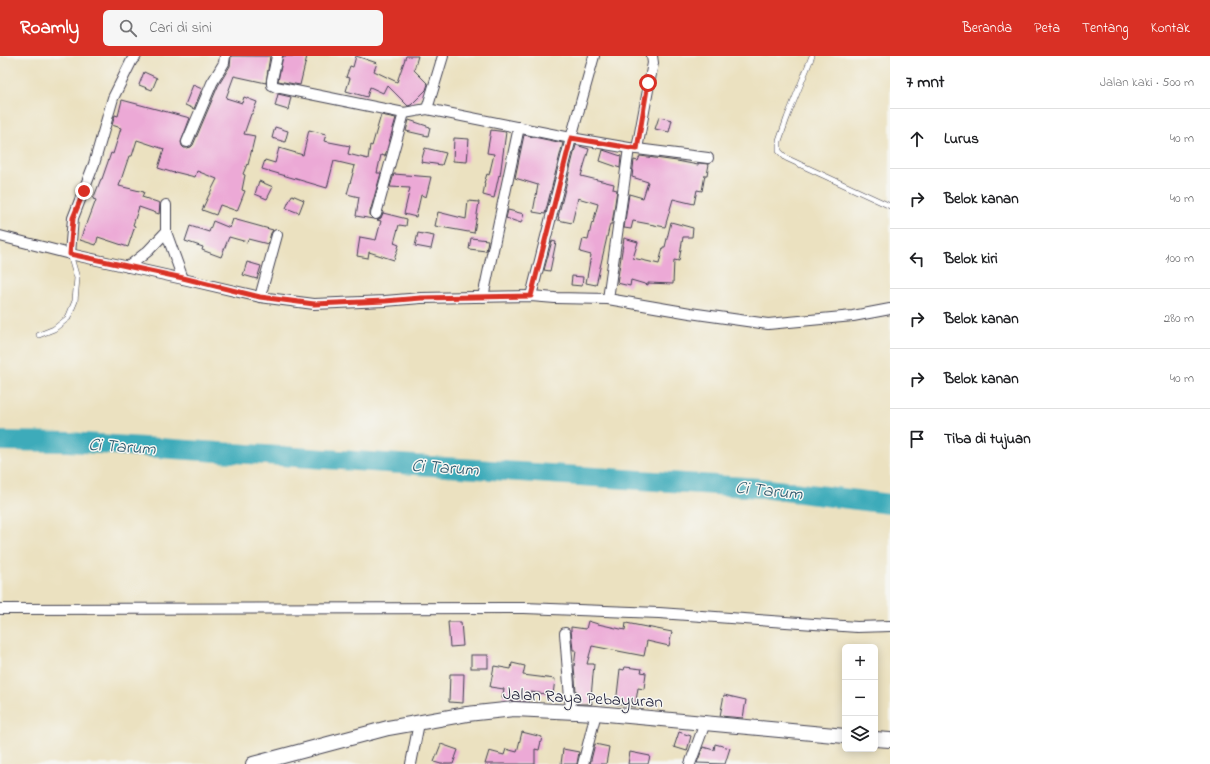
<!DOCTYPE html>
<html lang="id">
<head>
<meta charset="utf-8">
<style>
  :root { --surface:#fff; --page:#f6f6f6; --text:#202124; --muted:#757577; --line:#e0e0e0; --accent:#d93025 }
  body { margin:0; font-family:"Indie Flower",sans-serif; background:var(--page); color:var(--text) }
  .controls { position:absolute; right:12px; bottom:12px; display:grid; overflow:hidden; border-radius:6px; box-shadow:0 2px 10px #0003 }
  .controls button { width:36px; height:36px; display:grid; place-items:center; padding:0; border:0; border-bottom:1px solid var(--line); background:var(--surface); color:var(--text); font:20px sans-serif }
  .stop { position:absolute; width:12px; height:12px; margin:-9px; border:3px solid #d93025; border-radius:50%; background:#fff }
  .stop.end { background:#d93025; border-color:#fff; box-shadow:0 1px 4px #0008 }
  .list { margin:0; padding:0; list-style:none }
  h2 { display:flex; justify-content:space-between; align-items:center; height:52px; margin:0; padding:0 16px; font-size:17px }
  h2 small { font-size:13px; font-weight:400; color:var(--muted) }
  .list li { display:grid; grid-template-columns:26px 1fr auto; gap:12px; align-items:center; box-sizing:border-box; height:60px; padding:0 16px; border-top:1px solid var(--line) }
  .list b { display:block; font-size:15px; white-space:nowrap }
  .list em { font-size:13px; font-style:normal; color:var(--muted) }
  .icon { flex:none; width:22px; height:22px; fill:none; stroke:currentColor; stroke-width:2; stroke-linecap:round; stroke-linejoin:round }
  .map { position:relative; flex:none; width:890px; height:708px; overflow:hidden }
  header { display:flex; align-items:center; gap:24px; box-sizing:border-box; height:56px; padding:0 20px; background:var(--accent); color:#fff }
  header strong { font-size:19px }
  nav { display:flex; gap:22px; margin-inline-start:auto; font-size:14px }
  .search { width:280px; height:36px; background:var(--page); display:flex; align-items:center; gap:10px; box-sizing:border-box; padding:0 14px; border-radius:6px; color:var(--muted); font-size:15px }
  main { display:flex }
  aside { flex:1; background:var(--surface) }
  .map>svg:first-child { display:block }
  .lines { fill:none; stroke-linecap:round; stroke-linejoin:round }
  .river { stroke:#3cabba; stroke-width:20 }
  .building { fill:#eca9d6 }
  .service-casing { stroke:#403f4f; stroke-width:6 }
  .minor-casing { stroke:#403f4f; stroke-width:12 }
  .secondary-casing { stroke:#403f4f; stroke-width:16 }
  .service { stroke:#fff; stroke-width:5 }
  .minor { stroke:#fff; stroke-width:10 }
  .secondary { stroke:#fff; stroke-width:14 }
  .route { stroke:#d93025; stroke-width:5 }
  .labels { text-anchor:middle; stroke-width:3; stroke-linejoin:round; paint-order:stroke }
  .street-label { font-size:17px; fill:#22223b; stroke:#f6f6f2 }
  .water-label { font-size:18px; font-style:italic; fill:#2c596e; stroke:#f6f6f2 }
</style>
</head>
<body>
<header>
<strong>Roamly</strong>
<div class="search"><svg class="icon" aria-label="search" viewBox="0 0 24 24"><circle cx="10" cy="10" r="6"/><path d="M15 15l6 6"/></svg>Cari di sini</div>
<nav><a>Beranda</a><a>Peta</a><a>Tentang</a><a>Kontak</a></nav>
</header>
<main>
<div class="map">
<svg width="890" height="708" viewBox="0 0 890 708">
  <rect width="100%" height="100%" fill="#f6f6f2"/>
  <filter id="ink" filterUnits="userSpaceOnUse"><feTurbulence type="fractalNoise" baseFrequency=".025" numOctaves="2"/><feDisplacementMap in="SourceGraphic" scale="8" xChannelSelector="R" yChannelSelector="G"/><feConvolveMatrix kernelMatrix="1 2 1 2 8 2 1 2 1" color-interpolation-filters="sRGB"/></filter>
  <filter id="wash" filterUnits="userSpaceOnUse"><feTurbulence type="fractalNoise" baseFrequency=".012" numOctaves="4" result="noise"/><feDisplacementMap in="SourceGraphic" scale="16" xChannelSelector="R" yChannelSelector="G"/><feGaussianBlur stdDeviation="0.9" result="paint"/><feColorMatrix in="noise" values="0 0 0 0 0 0 0 0 0 0 0 0 0 0 0 0 0 1.4 0 .05"/><feComposite in="paint" operator="in"/></filter>
  <g filter="url(#wash)">
    <rect width="100%" height="100%" fill="#ebe1c0"/>
    <g class="lines">
      <path class="river" d="M0,385L69,386L760,432L890,448"/>
    </g>
    <g id="blocks">
      <g class="building">
        <path d="M231,0H270L266,27L234,20L226,42L242,47L244,41L257,46L252,58H251L244,78L255,80L248,109L247,108L243,118L245,119L242,134L245,135L237,155L220,149L216,159L202,154L208,141L217,123L197,115L195,121L175,116L174,117L158,112L164,93L137,84L132,100H129L119,130L144,136L142,141L160,147L159,158L139,151L133,169L135,170L128,191L98,181L96,189L80,184L86,168H87L96,144L93,143L101,123H102L111,97L113,98L121,72L112,69L115,59L118,60L122,44L190,62L181,86L182,90L184,92H187L191,91L193,89L218,30L230,10Z"/>
        <path d="M283,0H307L300,29L278,25Z"/>
        <path d="M356,0L377,7L374,15L397,26L406,0H418L414,14L428,28L426,34L411,49L408,50L387,29L383,37L370,31L367,41L346,35L350,22L346,21L350,10L353,11Z"/>
        <path d="M144,16L157,22L152,34L139,29Z"/>
        <path d="M193,29L202,33L194,53L185,49Z"/>
        <path d="M278,38L291,41L288,54L275,50Z"/>
        <path d="M381,59L396,62L385,100L381,99L377,117H381L370,156V160L373,163L356,160L359,141L347,138L355,110L334,105L327,132L262,113L265,104L275,107L279,92L303,99L309,74L326,78L324,85L350,90L348,98L368,103L370,89L372,90Z"/>
        <path d="M659,61L672,64L669,76L655,73Z"/>
        <path d="M409,64L430,71L428,80L406,75Z"/>
        <path d="M275,71L288,75L285,86L272,82Z"/>
        <path d="M491,74L506,76L500,120L499,119L494,142L483,139L485,127H484L487,118L489,119L494,98L487,97Z"/>
        <path d="M524,79L563,87L545,158L533,156L538,129L515,122Z"/>
        <path d="M454,82L469,83L467,106L453,105Z"/>
        <path d="M576,89L589,93L581,120L614,128L613,133L617,134L612,168H610L596,229L586,227L591,199L580,196L583,183L588,184L592,166L593,167L598,148L578,142L572,167L558,164L559,161H558Z"/>
        <path d="M425,92L446,97L442,109L421,106Z"/>
        <path d="M603,94L621,100L620,112L600,105Z"/>
        <path d="M640,100L677,105L698,109V107L709,108L707,119H705L702,135L697,134L694,148L673,143L665,171L633,165L631,173L624,172L629,138L643,142L648,126L632,121L634,104L638,105Z"/>
        <path d="M394,118L431,121L426,141L421,139L416,161L404,158L410,132L390,131Z"/>
        <path d="M259,125L273,131L267,143L255,138Z"/>
        <path d="M292,139L304,144L299,157L286,152Z"/>
        <path d="M468,145L479,146L474,177L435,170L438,156L466,163Z"/>
        <path d="M508,154L524,158L521,167L506,162Z"/>
        <path d="M383,157L407,163L406,170L399,169L394,187L399,189L394,204L369,196L368,202L357,200L360,181L376,184L381,165L377,164L381,162Z"/>
        <path d="M233,163L273,174L271,177L268,188L248,183L247,186L229,181L221,201L202,194L203,191L185,185L190,170L209,176L213,165L230,172Z"/>
        <path d="M671,166L693,172L692,181H683L679,205L674,204L673,228L648,227V229L631,224L630,230L617,227L624,182L638,186L633,202L659,208L663,191H665Z"/>
        <path d="M418,177L434,180L431,193L415,190Z"/>
        <path d="M471,182L488,184L486,195L469,193Z"/>
        <path d="M552,185L556,186L550,215L544,214Z"/>
        <path d="M247,206L261,210L257,223L243,219Z"/>
        <path d="M572,220L583,221L582,230L571,229Z"/>
        <path d="M588,565L598,568L625,574L626,567L672,576L669,590L647,585L644,600L592,590L587,608H594L591,641L592,648H577L574,611L576,594H573L571,574V571L586,573Z"/>
        <path d="M448,566H461L463,590L450,591Z"/>
        <rect x="471" y="599" width="17" height="13"/>
        <path d="M512,607L525,610L523,619L555,623L553,639L531,636L529,645H513L502,642L504,633L490,631L494,610L511,613Z"/>
        <path d="M625,611L642,613L641,616L646,617L644,633L638,632L635,651L616,648L620,613L624,614Z"/>
        <path d="M450,618H464L463,647L449,646Z"/>
        <path d="M724,639L746,644L743,662L720,660Z"/>
        <path d="M522,676L542,681L539,694L535,693V708H485L489,695L504,699L506,693L517,696Z"/>
        <path d="M679,676L691,680L687,695L674,691Z"/>
        <path d="M441,688L458,694L453,708H441L434,706Z"/>
        <path d="M595,688L609,691L606,708H590Z"/>
        <path d="M715,688L730,692L725,708L697,707L703,691L714,694Z"/>
        <path d="M563,693L579,696L577,708H561Z"/>
        <path d="M630,696L650,700L648,708H628Z"/>
      </g>
    </g>
  </g>
  <g filter="url(#ink)">
    <use href="#blocks" fill-opacity="0" stroke="#403f4f" stroke-width="1"/>
    <g class="lines">
      <g class="service-casing">
        <g id="service">
          <path d="M812,0L787,62L779,85V95L786,102L890,150"/>
          <path d="M39,279L54,273L68,262L75,245L77,222L70,198"/>
        </g>
      </g>
      <g class="minor-casing">
        <g id="minor">
          <path d="M277,0L272,24V29L276,31L404,57L427,53L571,82L629,92L708,102"/>
          <path d="M427,53L443,0"/>
          <path d="M187,86L212,27L224,7L225,0"/>
          <path d="M637,93L653,7L652,0"/>
          <path d="M166,149V176L183,223"/>
          <path d="M376,158L404,57"/>
          <path d="M0,180L70,198L183,223L260,241L314,248L385,245L421,242L531,240L555,242L608,243L690,257L768,268L853,260L890,253"/>
          <path d="M70,198L73,162L94,108L113,42L132,4L136,0"/>
          <path d="M128,211L148,195L166,176"/>
          <path d="M531,240L571,82L594,0"/>
          <path d="M260,241L277,179"/>
          <path d="M483,241L519,71"/>
          <path d="M608,243L629,92"/>
          <path d="M0,553L524,552L659,557L857,571L890,570"/>
          <path d="M565,577L571,655"/>
          <path d="M411,708L419,667"/>
          <path d="M583,708L596,657"/>
          <path d="M690,708L705,667"/>
        </g>
      </g>
      <g class="secondary-casing">
        <g id="secondary">
          <path d="M875,683L890,684"/>
          <path d="M253,708L388,672L467,658L514,653L596,657L845,680"/>
        </g>
      </g>
      <use href="#service" class="service"/>
      <use href="#minor" class="minor"/>
      <use href="#secondary" class="secondary"/>
    </g>
  </g>
  <g class="lines" filter="url(#ink)">
    <path class="route" d="M84,135L73,162L70,198L183,222L260,241L314,248L385,245L421,242L531,240L571,82L637,93L648,27"/>
  </g>
  <g class="labels">
    <g class="street-label">
      <text transform="translate(583 641) rotate(3)" y="6">Jalan Raya Pebayuran</text>
    </g>
    <g class="water-label">
      <text transform="translate(122 390) rotate(4)" y="6">Ci Tarum</text>
      <text transform="translate(445 411) rotate(4)" y="6">Ci Tarum</text>
      <text transform="translate(769 434) rotate(6)" y="6">Ci Tarum</text>
    </g>
  </g>
</svg>
<div class="controls">
<button>+</button>
<button>−</button>
<button><svg class="icon" aria-label="layers" viewBox="0 0 24 24"><path d="M12 4l9 5-9 5-9-5zM3 14l9 5 9-5"/></svg></button>
</div>
<div class="stop" style="left:648px;top:27px"></div>
<div class="stop end" style="left:84px;top:135px"></div>
</div>
<aside>
<h2>7 mnt<small>Jalan kaki · 500 m</small></h2>
<ul class="list">
<li><svg class="icon" aria-label="ahead" viewBox="0 0 24 24"><path d="M12 20V5M6 11l6-6 6 6"/></svg><div><b>Lurus</b></div><em>40 m</em></li>
<li><svg class="icon" aria-label="right" viewBox="0 0 24 24"><path d="M7 20v-9h11M14 6l5 5-5 5"/></svg><div><b>Belok kanan</b></div><em>40 m</em></li>
<li><svg class="icon" aria-label="left" viewBox="0 0 24 24"><path d="M17 20v-9H6M10 6l-5 5 5 5"/></svg><div><b>Belok kiri</b></div><em>100 m</em></li>
<li><svg class="icon" aria-label="right" viewBox="0 0 24 24"><path d="M7 20v-9h11M14 6l5 5-5 5"/></svg><div><b>Belok kanan</b></div><em>280 m</em></li>
<li><svg class="icon" aria-label="right" viewBox="0 0 24 24"><path d="M7 20v-9h11M14 6l5 5-5 5"/></svg><div><b>Belok kanan</b></div><em>40 m</em></li>
<li><svg class="icon" aria-label="arrive" viewBox="0 0 24 24"><path d="M6 21V4h12l-3 4 3 4H6"/></svg><div><b>Tiba di tujuan</b></div></li>
</ul>
</aside>
</main>
</body>
</html>
